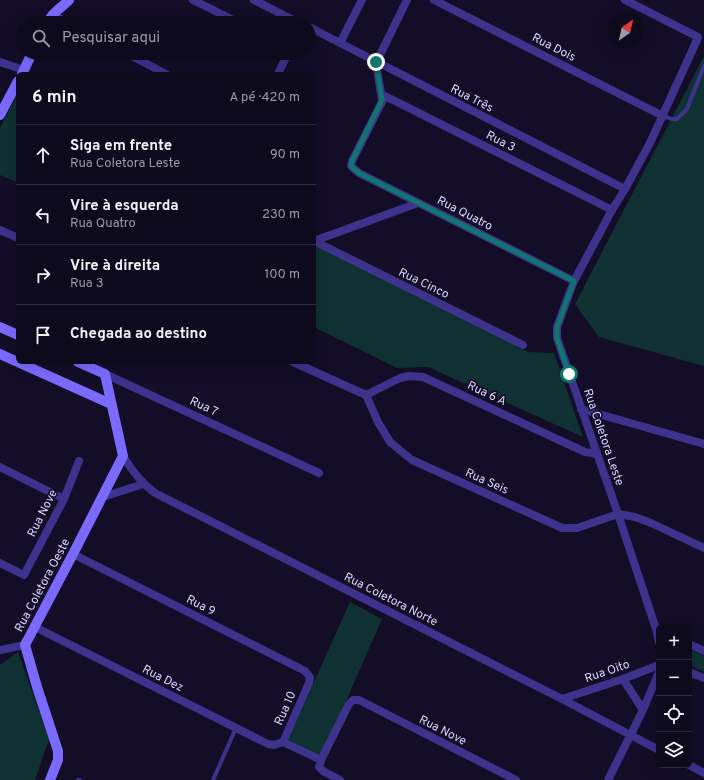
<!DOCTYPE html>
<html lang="pt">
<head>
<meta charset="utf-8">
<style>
  :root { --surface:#0e0a1e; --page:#1c182b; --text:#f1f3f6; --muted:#9b9aa4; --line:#2e2b3c }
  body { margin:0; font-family:Overpass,sans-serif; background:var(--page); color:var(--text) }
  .controls { position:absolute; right:12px; bottom:12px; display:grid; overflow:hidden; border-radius:6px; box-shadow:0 4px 16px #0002 }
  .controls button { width:36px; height:36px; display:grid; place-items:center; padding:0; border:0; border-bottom:1px solid var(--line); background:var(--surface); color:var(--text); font:20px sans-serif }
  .compass { position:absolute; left:608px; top:12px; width:36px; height:36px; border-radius:50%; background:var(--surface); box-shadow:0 4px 16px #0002; rotate:34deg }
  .stop { position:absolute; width:12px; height:12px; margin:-9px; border:3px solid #0f766e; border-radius:50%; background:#fff }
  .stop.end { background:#0f766e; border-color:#fff; box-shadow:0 1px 4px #0008 }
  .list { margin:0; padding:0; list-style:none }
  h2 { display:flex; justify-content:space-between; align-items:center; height:52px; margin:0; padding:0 16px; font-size:17px }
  h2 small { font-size:13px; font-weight:400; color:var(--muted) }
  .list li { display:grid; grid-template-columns:26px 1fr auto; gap:12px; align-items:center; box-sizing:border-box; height:60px; padding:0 16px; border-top:1px solid var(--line) }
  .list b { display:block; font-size:15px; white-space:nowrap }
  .list p { margin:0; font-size:13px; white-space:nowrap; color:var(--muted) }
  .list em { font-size:13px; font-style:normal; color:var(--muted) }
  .icon { flex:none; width:22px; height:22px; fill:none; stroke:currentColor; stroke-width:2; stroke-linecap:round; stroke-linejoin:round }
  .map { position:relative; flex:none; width:704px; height:780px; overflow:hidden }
  .search { position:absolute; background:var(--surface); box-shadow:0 4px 16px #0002; left:16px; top:16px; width:300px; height:44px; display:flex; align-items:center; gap:10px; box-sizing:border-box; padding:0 14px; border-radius:22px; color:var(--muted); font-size:15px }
  .panel { position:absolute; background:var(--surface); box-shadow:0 4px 16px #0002; left:16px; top:72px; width:300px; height:292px; border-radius:6px }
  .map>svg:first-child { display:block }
  .green { fill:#0f3132 }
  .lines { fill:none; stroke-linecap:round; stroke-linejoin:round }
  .lane { stroke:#3d328c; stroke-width:4 }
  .street { stroke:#3d328c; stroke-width:8 }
  .secondary { stroke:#7a6aff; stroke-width:10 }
  .route { stroke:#0f766e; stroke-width:5 }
  .labels { text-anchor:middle; stroke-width:3.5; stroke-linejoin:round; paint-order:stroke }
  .street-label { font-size:12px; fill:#dcd3ff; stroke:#130d28 }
</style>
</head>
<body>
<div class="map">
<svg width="704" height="780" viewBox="0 0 704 780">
  <rect width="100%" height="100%" fill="#130d28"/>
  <g class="green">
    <path d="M704,56V366L599,337L575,304Z"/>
    <path d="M18,93V183L0,175V128Z"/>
    <path d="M314,242L528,352L554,353L583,437L428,367L397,368L314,327Z"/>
    <path d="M350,602L382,619L321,758L287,742Z"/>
    <path d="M689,649L704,656V672L689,665Z"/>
    <path d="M18,652L49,739L35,780H0V665Z"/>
  </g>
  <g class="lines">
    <g class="lane">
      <path d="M663,116L672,119H677L687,109L704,66"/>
      <path d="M78,780H80"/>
      <path d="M213,780L236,728"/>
    </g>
    <g class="street">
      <path d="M193,0L239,23"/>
      <path d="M254,0L299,23"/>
      <path d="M434,0L663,116"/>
      <path d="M625,0L698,37L697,40L650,143L625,189L612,210L574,281L557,327V338L618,514L656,629L659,642"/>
      <path d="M52,14L68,23"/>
      <path d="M309,27L625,189"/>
      <path d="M340,43L362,0"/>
      <path d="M126,53L166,74"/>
      <path d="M0,62L24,70"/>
      <path d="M278,74L288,53"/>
      <path d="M382,100L376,63L407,0"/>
      <path d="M0,230L18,238"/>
      <path d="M314,241L523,345"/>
      <path d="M314,241L418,203"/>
      <path d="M574,281L359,173L351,166L352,161L385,96L612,210"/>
      <path d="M293,362L366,395L378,422L390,442L412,460L549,522L562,528H577L618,514L635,517L651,523L704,548"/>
      <path d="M105,374L319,473"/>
      <path d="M366,395L400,378L409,376L423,377L585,452L597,454"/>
      <path d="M581,409L704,444"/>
      <path d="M123,456C132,471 141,483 155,493L562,699L659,750"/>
      <path d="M0,467L64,499"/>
      <path d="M103,497L143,484"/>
      <path d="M73,554L305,671L310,677L309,683L283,742"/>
      <path d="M0,563L24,575L64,499L79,461"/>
      <path d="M35,627L268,744L274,745L283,742"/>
      <path d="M689,644L704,651"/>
      <path d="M0,650L25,645"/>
      <path d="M689,672L704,678"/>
      <path d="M623,679L643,710"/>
      <path d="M562,699L623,679L659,665"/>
      <path d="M283,742L321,760"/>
      <path d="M689,765L704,773"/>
      <path d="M340,780L323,771L319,767L321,760L349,704L353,700H359L516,780"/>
      <path d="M608,780L643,710L659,672"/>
    </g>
    <g class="secondary">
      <path d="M47,23C53,12 60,9 69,0"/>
      <path d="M22,74L32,53"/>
      <path d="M0,115L18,81"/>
      <path d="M0,327L18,335"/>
      <path d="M0,354L111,404"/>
      <path d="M50,780L58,760V751L37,687L25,645L73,554L123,456L105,374L78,362"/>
    </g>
  </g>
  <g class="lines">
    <path class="route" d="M376,62L382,100L352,161L351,166L359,173L574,281L557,327V338L569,374"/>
  </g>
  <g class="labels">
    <g class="street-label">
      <text transform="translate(554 47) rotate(27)" y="4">Rua Dois</text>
      <text transform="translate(472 98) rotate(27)" y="4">Rua Três</text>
      <text transform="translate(501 141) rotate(27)" y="4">Rua 3</text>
      <text transform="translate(465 213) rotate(27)" y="4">Rua Quatro</text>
      <text transform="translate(424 283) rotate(26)" y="4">Rua Cinco</text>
      <text transform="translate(487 393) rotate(25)" y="4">Rua 6 A</text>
      <text transform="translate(204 406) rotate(25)" y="4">Rua 7</text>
      <text transform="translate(604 437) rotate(71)" y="4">Rua Coletora Leste</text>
      <text transform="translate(487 481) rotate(24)" y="4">Rua Seis</text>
      <text transform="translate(42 513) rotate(-63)" y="4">Rua Nove</text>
      <text transform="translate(42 585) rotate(-62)" y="4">Rua Coletora Oeste</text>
      <text transform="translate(391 599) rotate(27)" y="4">Rua Coletora Norte</text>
      <text transform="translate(201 605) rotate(27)" y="4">Rua 9</text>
      <text transform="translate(607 671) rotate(-19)" y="4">Rua Oito</text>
      <text transform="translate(163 678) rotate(27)" y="4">Rua Dez</text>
      <text transform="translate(285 708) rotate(-66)" y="4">Rua 10</text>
      <text transform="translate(443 730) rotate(27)" y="4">Rua Nove</text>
    </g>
  </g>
</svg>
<div class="controls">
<button>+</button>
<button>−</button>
<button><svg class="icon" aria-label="locate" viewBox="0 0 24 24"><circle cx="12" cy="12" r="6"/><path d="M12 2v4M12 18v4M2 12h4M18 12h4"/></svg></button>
<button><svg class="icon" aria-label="layers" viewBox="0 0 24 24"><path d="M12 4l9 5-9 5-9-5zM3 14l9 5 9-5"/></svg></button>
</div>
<svg class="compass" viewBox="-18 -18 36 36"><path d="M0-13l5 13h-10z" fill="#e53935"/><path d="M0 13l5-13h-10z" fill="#9b9aa4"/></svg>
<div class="stop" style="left:569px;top:374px"></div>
<div class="stop end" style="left:376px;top:62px"></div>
<div class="search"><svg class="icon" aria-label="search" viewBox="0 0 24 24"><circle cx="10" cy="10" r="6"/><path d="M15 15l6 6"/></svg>Pesquisar aqui</div>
<section class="panel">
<h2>6 min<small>A pé · 420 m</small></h2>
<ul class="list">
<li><svg class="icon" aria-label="ahead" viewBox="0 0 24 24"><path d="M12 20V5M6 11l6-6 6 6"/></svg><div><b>Siga em frente</b><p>Rua Coletora Leste</p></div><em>90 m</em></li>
<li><svg class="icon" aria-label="left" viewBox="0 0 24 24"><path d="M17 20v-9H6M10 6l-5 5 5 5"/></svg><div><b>Vire à esquerda</b><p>Rua Quatro</p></div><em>230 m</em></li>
<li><svg class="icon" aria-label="right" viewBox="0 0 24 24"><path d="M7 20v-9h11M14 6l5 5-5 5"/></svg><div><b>Vire à direita</b><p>Rua 3</p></div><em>100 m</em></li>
<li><svg class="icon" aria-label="arrive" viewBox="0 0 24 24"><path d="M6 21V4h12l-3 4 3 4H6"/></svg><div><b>Chegada ao destino</b></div></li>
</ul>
</section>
</div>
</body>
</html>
